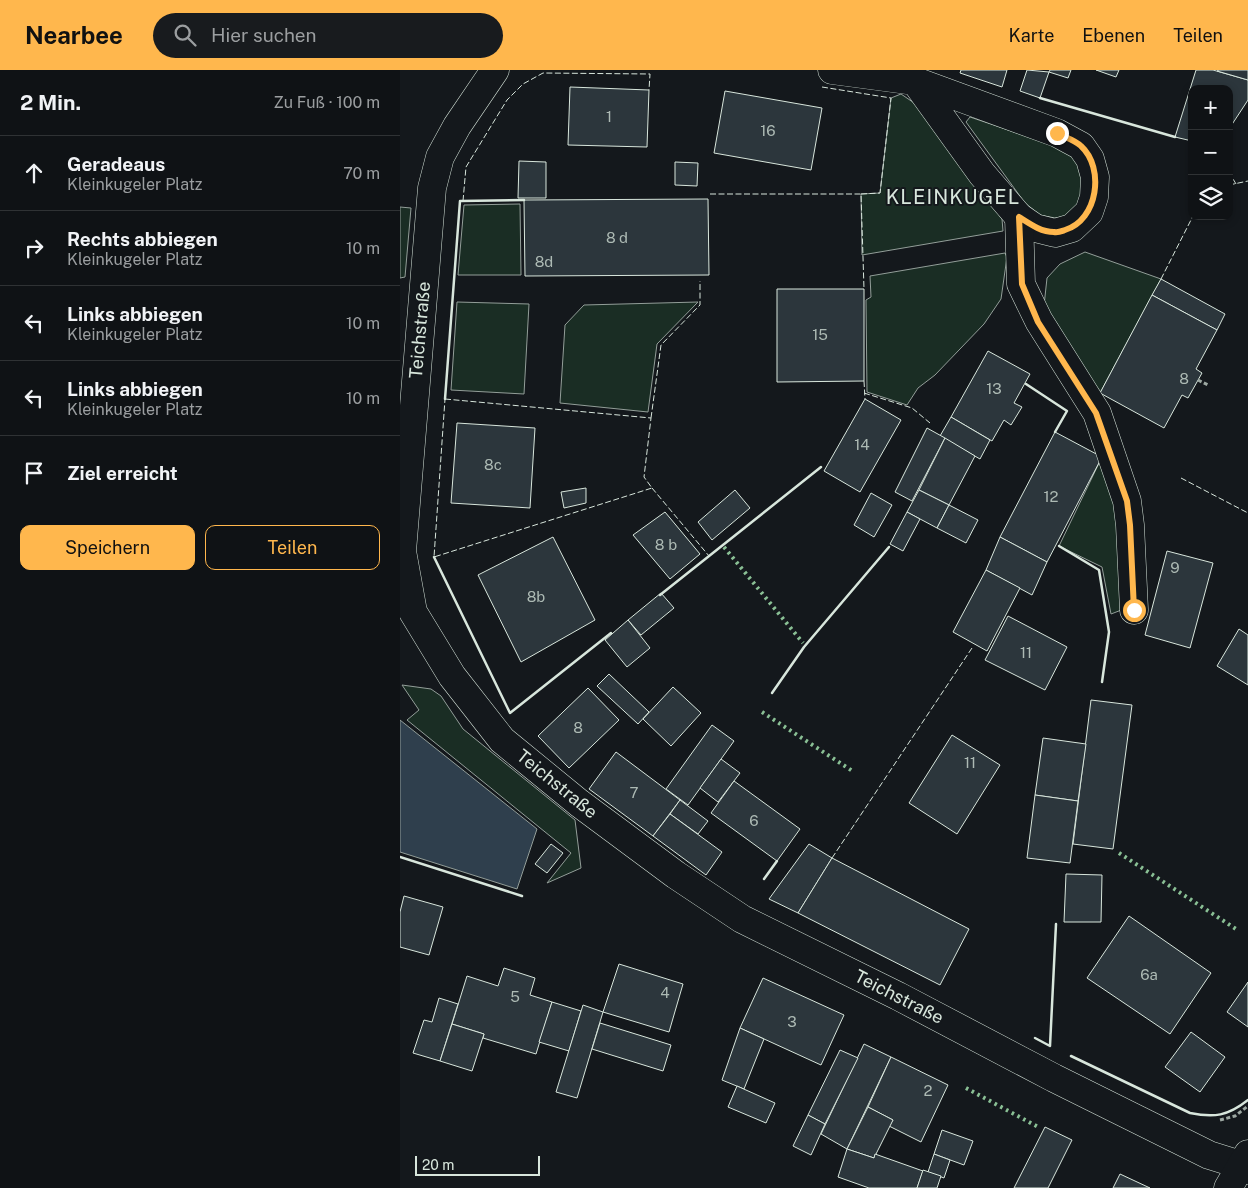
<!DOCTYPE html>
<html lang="de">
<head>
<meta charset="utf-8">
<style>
  :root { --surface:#0f1215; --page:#181b1e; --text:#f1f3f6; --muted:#9b9ea0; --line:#2f3234; --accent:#ffb74d }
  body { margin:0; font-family:"Public Sans",sans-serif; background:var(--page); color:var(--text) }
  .controls { position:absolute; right:15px; top:15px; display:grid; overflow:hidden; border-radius:10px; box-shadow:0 2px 8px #0003 }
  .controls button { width:45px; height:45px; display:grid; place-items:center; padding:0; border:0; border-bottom:1px solid var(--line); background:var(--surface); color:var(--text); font:25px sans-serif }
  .scale { position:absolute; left:15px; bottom:12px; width:125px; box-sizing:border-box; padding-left:5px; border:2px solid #d8e6dc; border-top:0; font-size:14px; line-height:18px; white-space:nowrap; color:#d8e6dc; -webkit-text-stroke:4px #14181c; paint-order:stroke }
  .stop { position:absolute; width:15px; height:15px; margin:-11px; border:4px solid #ffb74d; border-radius:50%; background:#fff }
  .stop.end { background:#ffb74d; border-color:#fff; box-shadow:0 1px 5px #0008 }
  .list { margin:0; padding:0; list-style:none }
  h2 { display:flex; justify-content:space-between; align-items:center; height:65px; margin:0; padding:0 20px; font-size:21px }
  h2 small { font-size:16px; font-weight:400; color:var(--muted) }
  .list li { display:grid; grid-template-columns:32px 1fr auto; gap:15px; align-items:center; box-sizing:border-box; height:75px; padding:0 20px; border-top:1px solid var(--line) }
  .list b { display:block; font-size:19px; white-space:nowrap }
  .list p { margin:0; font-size:16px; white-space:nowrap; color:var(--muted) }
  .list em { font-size:16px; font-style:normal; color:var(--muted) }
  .actions { display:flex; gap:10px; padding:15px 20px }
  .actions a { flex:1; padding:11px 0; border:1px solid var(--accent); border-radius:10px; text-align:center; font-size:18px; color:var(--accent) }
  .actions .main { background:var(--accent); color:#111 }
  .icon { flex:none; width:28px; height:28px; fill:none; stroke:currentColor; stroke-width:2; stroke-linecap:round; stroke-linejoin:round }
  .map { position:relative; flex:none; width:848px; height:1118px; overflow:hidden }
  header { display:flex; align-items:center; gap:30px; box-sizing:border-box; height:70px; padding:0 25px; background:var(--accent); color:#111 }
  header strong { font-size:24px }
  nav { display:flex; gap:28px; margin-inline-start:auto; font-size:18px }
  .search { width:350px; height:45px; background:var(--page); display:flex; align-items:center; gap:12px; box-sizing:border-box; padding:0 18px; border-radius:28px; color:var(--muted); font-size:19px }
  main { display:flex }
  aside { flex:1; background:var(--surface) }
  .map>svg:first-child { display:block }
  .green { fill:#1a2d24; stroke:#939e99 }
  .water { fill:#2f3f4d; stroke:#939e99 }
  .building { fill:#2c363c; stroke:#d8e6dc }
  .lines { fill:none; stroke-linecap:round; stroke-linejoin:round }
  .minor-casing { stroke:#d8e6dc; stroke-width:29 }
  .path { stroke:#9da8a2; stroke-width:3; stroke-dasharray:4 2.5; stroke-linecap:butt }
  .minor { stroke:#14181c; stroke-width:28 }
  .hedge { stroke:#8ac095; stroke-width:4; stroke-dasharray:2.5 4; stroke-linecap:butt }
  .fence { stroke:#d8e6dc; stroke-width:1; stroke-dasharray:6 2.5; stroke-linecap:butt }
  .wall { stroke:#d8e6dc; stroke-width:2.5 }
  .route { stroke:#ffb74d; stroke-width:6 }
  .labels { text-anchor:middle; stroke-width:4; stroke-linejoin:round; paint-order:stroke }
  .number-label { font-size:15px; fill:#adbab4 }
  .street-label { font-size:18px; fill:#d8e6dc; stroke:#14181c }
  .quarter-label { font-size:20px; letter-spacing:1px; fill:#d8e6dc; stroke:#14181c }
</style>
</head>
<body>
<header>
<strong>Nearbee</strong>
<div class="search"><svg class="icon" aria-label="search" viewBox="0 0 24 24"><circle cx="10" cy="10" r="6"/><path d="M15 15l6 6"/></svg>Hier suchen</div>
<nav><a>Karte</a><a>Ebenen</a><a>Teilen</a></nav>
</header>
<main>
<aside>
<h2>2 Min.<small>Zu Fuß · 100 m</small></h2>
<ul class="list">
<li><svg class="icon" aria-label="ahead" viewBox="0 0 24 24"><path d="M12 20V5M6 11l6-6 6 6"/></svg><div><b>Geradeaus</b><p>Kleinkugeler Platz</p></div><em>70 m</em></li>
<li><svg class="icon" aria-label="right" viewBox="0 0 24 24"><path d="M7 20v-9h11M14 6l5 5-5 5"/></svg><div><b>Rechts abbiegen</b><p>Kleinkugeler Platz</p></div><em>10 m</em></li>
<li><svg class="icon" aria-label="left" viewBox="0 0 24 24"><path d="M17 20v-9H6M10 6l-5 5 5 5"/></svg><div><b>Links abbiegen</b><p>Kleinkugeler Platz</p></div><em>10 m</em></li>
<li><svg class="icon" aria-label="left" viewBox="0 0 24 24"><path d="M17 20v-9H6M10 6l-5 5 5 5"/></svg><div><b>Links abbiegen</b><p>Kleinkugeler Platz</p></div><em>10 m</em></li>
<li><svg class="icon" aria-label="arrive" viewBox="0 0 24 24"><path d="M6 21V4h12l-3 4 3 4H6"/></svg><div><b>Ziel erreicht</b></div></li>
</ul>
<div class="actions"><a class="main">Speichern</a><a>Teilen</a></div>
</aside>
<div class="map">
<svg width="848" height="1118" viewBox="0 0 848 1118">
  <rect width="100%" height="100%" fill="#14181c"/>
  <g class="green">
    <path d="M501,24L520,37L602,149L603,161L462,185L461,124L480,123L491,28Z"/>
    <path d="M570,47L667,80L683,101L680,136L669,146L655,148L640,145L625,133L566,52Z"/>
    <path d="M120,134L121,205H58L64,135Z"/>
    <path d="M0,137L11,138L5,207L0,208Z"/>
    <path d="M685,182L761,209L700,323L643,245L647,208L660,194Z"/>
    <path d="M605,183L607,187L601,229L584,254L535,305L518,318L507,335L467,322L466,230L471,227L470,206Z"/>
    <path d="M57,232L129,234L124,324L51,320Z"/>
    <path d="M298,232L257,274L248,342L160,333L165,255L184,235Z"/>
    <path d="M702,387L720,455L724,539L711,544L702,497L659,476Z"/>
    <path d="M2,615L31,619L41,626L63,659L175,750L181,798L147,813L171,783L7,650L19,640Z"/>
  </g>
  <path class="water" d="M0,650L137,759L117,819L0,782Z"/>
  <g class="building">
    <path d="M561,0H607L602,17L560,3Z"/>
    <path d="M627,0L649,2L640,28L620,21Z"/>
    <path d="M650,0H671L668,8L649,2Z"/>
    <path d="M696,0H719L716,7Z"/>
    <path d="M796,0H813L848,10V30L829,59V19H792V71L775,67Z"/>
    <path d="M819,0H848V10L817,1Z"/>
    <path d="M170,17L249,20L247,77L168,75Z"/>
    <path d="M325,21L422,38L411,100L314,83Z"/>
    <path d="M119,91L146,92V128H118Z"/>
    <path d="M275,92L298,93L297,116L275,115Z"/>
    <path d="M308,129L309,205L125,206L124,130Z"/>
    <path d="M761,209L825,244L817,260L752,225Z"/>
    <path d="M377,219H464V311L377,312Z"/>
    <path d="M752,225L817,260L796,299L802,303L788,328L782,325L764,358L700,323Z"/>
    <path d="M588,281L630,304L614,333L622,337L611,355L604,350L592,371L551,347Z"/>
    <path d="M465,329L501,350L460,422L424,401Z"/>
    <path d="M551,347L590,370L580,389L540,366Z"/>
    <path d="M57,353L135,358L130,438L51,433Z"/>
    <path d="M527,358L545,368L512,431L495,422Z"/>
    <path d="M655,362L702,387L647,492L600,467Z"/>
    <path d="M545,368L575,386L549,435L519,420Z"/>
    <path d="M186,418V433L164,438L161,422Z"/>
    <path d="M335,420L350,438L312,470L298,452Z"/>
    <path d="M519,420L549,435L537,458L507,442Z"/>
    <path d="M471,423L492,435L474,467L454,455Z"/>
    <path d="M549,435L578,450L566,473L537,458Z"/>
    <path d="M265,442L300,484L270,509L233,465Z"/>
    <path d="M507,442L520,449L503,481L490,474Z"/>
    <path d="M153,467L195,550L121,592L78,505Z"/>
    <path d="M600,467L647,492L632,525L586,500Z"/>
    <path d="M767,481L813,493L790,578L745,565Z"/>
    <path d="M586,500L620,518L587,581L553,562Z"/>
    <path d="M261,523L274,538L241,565L228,550Z"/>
    <path d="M608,546L667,577L645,620L585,590Z"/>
    <path d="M228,550L250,578L227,597L205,570Z"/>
    <path d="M839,559L848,565V615L817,596Z"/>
    <path d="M209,604L249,642L238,654L197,616Z"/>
    <path d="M273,617L301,643L271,676L243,649Z"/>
    <path d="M188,618L219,650L169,698L138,666Z"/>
    <path d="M691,630L732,635L713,779L673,774Z"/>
    <path d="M312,655L334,671L288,735L266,719Z"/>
    <path d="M552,665L600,695L557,764L509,733Z"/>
    <path d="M643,668L686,674L678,731L635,725Z"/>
    <path d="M216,682L280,730L253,766L189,719Z"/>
    <path d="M321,689L340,703L318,732L300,718Z"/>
    <path d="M334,711L400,759L377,791L311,743Z"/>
    <path d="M635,725L678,731L670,793L627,788Z"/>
    <path d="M280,730L308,751L298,764L270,744Z"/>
    <path d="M270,744L322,782L306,805L253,766Z"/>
    <path d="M151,774L163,783L147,803L135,794Z"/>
    <path d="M409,774L432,788L398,843L369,829Z"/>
    <path d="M432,788L569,859L540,915L398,843Z"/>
    <path d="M666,804L702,805L701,852H664Z"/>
    <path d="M4,826L43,837L29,885L0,877V842Z"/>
    <path d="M729,846L811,903L770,964L687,908Z"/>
    <path d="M219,894L283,914L269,962L203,942Z"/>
    <path d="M104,898L135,908L130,925L152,932L136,984L83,968L84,964L52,954L67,906L98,916Z"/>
    <path d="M363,908L444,945L421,995L340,958Z"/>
    <path d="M848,912V957L827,942Z"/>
    <path d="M39,928L58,934L40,991L13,983L24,950L32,952Z"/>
    <path d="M152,932L181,941L169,981L139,972Z"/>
    <path d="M183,935L203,942L177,1028L156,1022Z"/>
    <path d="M200,953L271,975L263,1001L192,979Z"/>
    <path d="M52,954L84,964L72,1001L40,991Z"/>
    <path d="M340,958L364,969L344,1019L322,1010Z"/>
    <path d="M791,962L825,987L800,1022L765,997Z"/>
    <path d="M464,974L491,987L447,1079L421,1064Z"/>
    <path d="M440,980L458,988L425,1054L408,1045Z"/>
    <path d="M491,987L548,1015L521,1072L489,1056L493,1050L468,1037Z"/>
    <path d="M337,1016L375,1033L366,1053L328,1037Z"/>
    <path d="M468,1037L493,1050L474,1088L447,1079Z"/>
    <path d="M408,1045L425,1054L411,1085L393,1076Z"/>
    <path d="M645,1057L672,1070L648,1118H614Z"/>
    <path d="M542,1060L573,1071L564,1095L534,1084Z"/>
    <path d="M447,1079L474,1088L475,1084L523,1101L517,1118H469L438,1107Z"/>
    <path d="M534,1084L550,1090L544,1108L528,1102Z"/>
    <path d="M523,1100L541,1106L537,1118H517Z"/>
    <path d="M720,1104L750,1118H713Z"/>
  </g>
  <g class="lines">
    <g class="minor-casing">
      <g id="minor">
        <path d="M95,0L57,56L40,87L32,118L2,481L13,542L52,606L102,670L179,733L276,805L342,849L498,926L654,1008L809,1085L841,1095L848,1100"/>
        <path d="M432,0L515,11L657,63L681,76L690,89L695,107L694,127L689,142L672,158L655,163L635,158L619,147L582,104L515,11"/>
        <path d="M619,147L621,214L639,251L697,343L727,431L730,455L734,540"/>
        <path d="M828,1118L848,1084"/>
      </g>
    </g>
    <g class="path">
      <path d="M798,310L808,315"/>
      <path d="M820,1050L835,1046L848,1036"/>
    </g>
    <use href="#minor" class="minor"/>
    <g class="hedge">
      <path d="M324,477L403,573"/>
      <path d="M362,642L454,702"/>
      <path d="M719,783L836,859"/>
      <path d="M566,1018L640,1058"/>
    </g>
    <g class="fence">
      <path d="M422,17L491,28L480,123L461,124"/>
      <path d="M829,102L836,114"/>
      <path d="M829,115L848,111"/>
      <path d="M310,124H461L464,219"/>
      <path d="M63,131L66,97L107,30L123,14L143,3L250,4L249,20"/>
      <path d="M761,209L793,146"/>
      <path d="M464,311L465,329"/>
      <path d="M464,323L512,338L530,353"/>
      <path d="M45,329L251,348L244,407L252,418L34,487Z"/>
      <path d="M251,348L261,275L300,235V211"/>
      <path d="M781,408L848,443"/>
      <path d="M252,418L309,486"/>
      <path d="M432,788L572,578"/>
    </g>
    <g class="wall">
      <path d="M640,28L775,67"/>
      <path d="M626,314L667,341L655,362"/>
      <path d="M45,329L60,131L124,130"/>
      <path d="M659,476L699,500L709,562L702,612"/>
      <path d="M34,487L110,643L211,563"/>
      <path d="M260,525L421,397"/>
      <path d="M372,623L404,577L489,477"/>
      <path d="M0,787L122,826"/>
      <path d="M364,809L377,791"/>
      <path d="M635,968L650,976L656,854"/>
      <path d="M671,986L790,1043C814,1048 828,1046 848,1030"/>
    </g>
  </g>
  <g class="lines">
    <path class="route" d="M657,63C664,67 675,70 681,76C705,98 698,150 665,160C662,161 658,163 654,162C641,162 630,154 619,147L622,214L638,252L696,343L727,431L730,455L734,540"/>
  </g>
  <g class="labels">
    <g class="number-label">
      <text x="209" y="52">1</text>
      <text x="368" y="66">16</text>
      <text x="217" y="173">8 d</text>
      <text x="144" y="197">8d</text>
      <text x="420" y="270">15</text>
      <text x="784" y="314">8</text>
      <text x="594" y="324">13</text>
      <text x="462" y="380">14</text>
      <text x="93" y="400">8c</text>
      <text x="651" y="432">12</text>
      <text x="266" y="480">8 b</text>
      <text x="775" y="503">9</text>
      <text x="136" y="532">8b</text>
      <text x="626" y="588">11</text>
      <text x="178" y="663">8</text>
      <text x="570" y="698">11</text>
      <text x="234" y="728">7</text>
      <text x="354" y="756">6</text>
      <text x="749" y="910">6a</text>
      <text x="265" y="928">4</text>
      <text x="115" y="932">5</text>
      <text x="392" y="957">3</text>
      <text x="528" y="1026">2</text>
    </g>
    <g class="street-label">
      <text transform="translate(20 260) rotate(-85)" y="6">Teichstraße</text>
      <text transform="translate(157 714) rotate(39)" y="6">Teichstraße</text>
      <text transform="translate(499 927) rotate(27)" y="6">Teichstraße</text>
    </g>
    <g class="quarter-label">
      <text x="553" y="134">KLEINKUGEL</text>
    </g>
  </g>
</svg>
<div class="controls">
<button>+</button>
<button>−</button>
<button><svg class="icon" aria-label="layers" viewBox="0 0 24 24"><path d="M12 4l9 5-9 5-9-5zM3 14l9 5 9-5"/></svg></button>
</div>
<div class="scale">20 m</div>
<div class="stop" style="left:734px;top:540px"></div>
<div class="stop end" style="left:657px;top:63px"></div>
</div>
</main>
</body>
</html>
